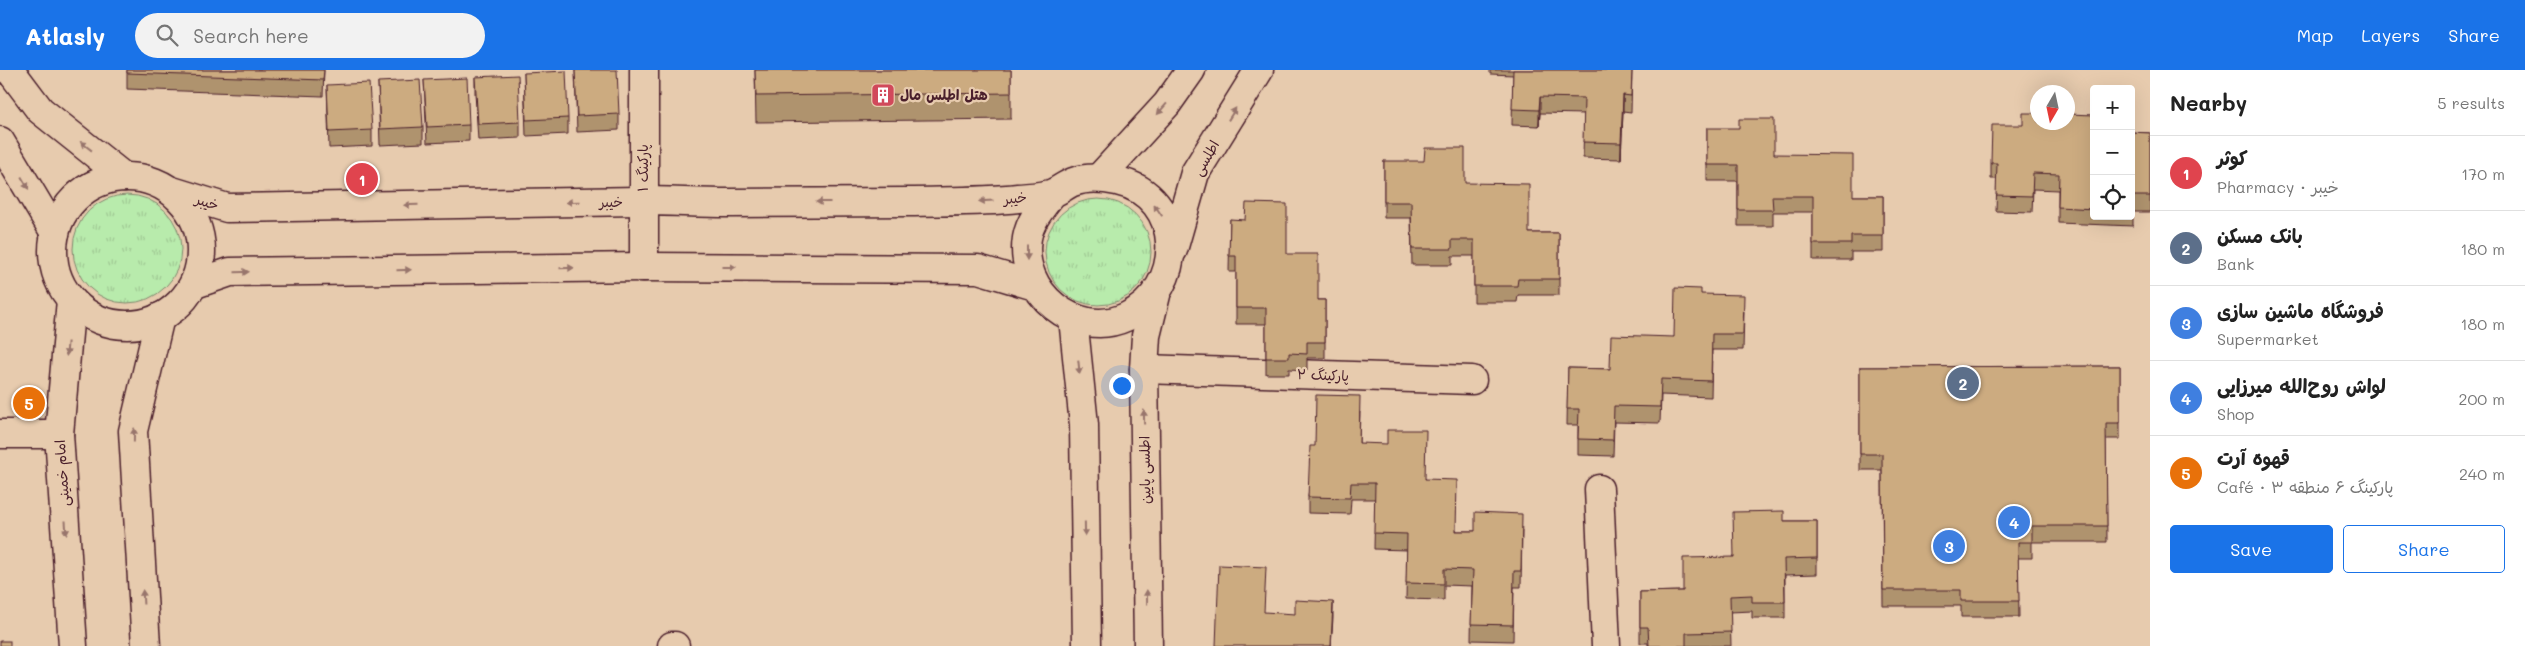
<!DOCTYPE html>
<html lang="en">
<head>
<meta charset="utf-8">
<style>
  :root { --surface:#fff; --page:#f2f2f2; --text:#222; --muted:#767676; --line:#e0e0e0; --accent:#1a73e8 }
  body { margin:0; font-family:Mali,"Playpen Sans Arabic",sans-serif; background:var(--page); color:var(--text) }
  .controls { position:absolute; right:15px; top:15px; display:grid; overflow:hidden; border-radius:5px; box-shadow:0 5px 20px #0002 }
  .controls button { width:45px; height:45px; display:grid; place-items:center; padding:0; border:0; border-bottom:1px solid var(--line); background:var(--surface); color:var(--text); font:25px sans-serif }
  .compass { position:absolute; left:2030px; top:15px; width:45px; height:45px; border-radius:50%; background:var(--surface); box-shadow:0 5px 20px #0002; rotate:189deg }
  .you { position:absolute; left:1121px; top:315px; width:18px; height:18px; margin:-12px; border:4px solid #fff; border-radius:50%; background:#1a73e8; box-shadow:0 0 0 8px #1a73e833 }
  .badge { display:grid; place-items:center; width:32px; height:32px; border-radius:50%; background:var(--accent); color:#fff; font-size:16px; font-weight:700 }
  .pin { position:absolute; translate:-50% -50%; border:2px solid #fff; box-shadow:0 1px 5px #0006 }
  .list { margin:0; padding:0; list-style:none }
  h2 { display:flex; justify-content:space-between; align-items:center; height:65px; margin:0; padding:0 20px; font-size:21px }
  h2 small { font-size:16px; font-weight:400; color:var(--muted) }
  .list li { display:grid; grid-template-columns:32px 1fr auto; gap:15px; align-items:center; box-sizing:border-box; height:75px; padding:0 20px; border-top:1px solid var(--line) }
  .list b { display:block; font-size:19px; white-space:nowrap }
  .list p { margin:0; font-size:16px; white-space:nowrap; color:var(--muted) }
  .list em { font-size:16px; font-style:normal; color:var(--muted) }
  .actions { display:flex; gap:10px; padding:15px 20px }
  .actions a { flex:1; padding:11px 0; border:1px solid var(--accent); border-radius:5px; text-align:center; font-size:18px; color:var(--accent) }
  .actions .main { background:var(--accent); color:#fff }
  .icon { flex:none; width:28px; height:28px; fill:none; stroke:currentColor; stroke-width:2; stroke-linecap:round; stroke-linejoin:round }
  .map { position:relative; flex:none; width:2150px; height:576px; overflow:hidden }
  header { display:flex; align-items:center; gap:30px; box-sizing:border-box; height:70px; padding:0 25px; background:var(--accent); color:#fff }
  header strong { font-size:24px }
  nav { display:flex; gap:28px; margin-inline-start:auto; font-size:18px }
  .search { width:350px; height:45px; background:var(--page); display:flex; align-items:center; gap:12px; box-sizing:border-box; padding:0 18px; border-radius:28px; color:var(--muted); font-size:19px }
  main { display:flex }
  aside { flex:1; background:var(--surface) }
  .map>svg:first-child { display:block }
  .grass { fill:url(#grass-tufts); stroke:#81856c }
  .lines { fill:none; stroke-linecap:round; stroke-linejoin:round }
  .minor-casing { stroke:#4a1f2b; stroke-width:31 }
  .minor { stroke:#e7cbae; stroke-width:28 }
  .wall { fill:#af936e; stroke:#4a1f2b }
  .shaded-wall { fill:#8f785a; stroke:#4a1f2b }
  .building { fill:#ccab80; stroke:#4a1f2b }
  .oneway { fill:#98756c }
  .labels { text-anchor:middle; stroke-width:4.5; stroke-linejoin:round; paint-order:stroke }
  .poi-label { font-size:14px; font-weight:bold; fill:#4a1f2b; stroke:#e7cbae; text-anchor:start }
  .street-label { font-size:14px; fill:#4a1f2b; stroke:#e7cbae }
</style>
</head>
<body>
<header>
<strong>Atlasly</strong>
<div class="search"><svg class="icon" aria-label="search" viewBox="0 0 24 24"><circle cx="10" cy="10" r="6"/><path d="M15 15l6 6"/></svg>Search here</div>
<nav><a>Map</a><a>Layers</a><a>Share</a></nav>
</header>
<main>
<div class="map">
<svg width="2150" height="576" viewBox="0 0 2150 576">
  <defs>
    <pattern id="grass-tufts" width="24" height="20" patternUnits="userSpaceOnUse" patternTransform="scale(1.25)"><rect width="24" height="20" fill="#b8ebac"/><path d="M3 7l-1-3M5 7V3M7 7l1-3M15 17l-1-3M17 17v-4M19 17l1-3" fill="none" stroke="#a0c994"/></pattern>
  </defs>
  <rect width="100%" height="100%" fill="#e7cbae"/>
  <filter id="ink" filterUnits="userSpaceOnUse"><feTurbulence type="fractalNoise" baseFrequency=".02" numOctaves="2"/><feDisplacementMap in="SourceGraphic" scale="10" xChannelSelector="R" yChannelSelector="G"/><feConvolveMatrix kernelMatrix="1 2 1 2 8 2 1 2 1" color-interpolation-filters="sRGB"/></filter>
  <g filter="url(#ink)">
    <g class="grass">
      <circle cx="127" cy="179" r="54"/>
      <circle cx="1098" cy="182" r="53"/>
    </g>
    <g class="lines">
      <g class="minor-casing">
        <g id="minor">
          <path d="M10,0L40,40L124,107"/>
          <path d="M0,71L55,163"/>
          <circle cx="127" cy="181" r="74"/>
          <path d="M1099,108L1167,34L1191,0"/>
          <path d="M172,121L227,138C365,136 502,133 639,131C669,131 699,133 729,133C789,133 849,132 909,132C946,131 982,132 1018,128C1028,127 1040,127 1050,124C1058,122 1065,115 1073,112C1087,107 1102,108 1117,111C1186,126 1187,219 1126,247C1076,270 1018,222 1027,168C1030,151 1041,138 1052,124"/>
          <path d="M1173,180L1195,103L1259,0"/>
          <path d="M644,197V0"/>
          <path d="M195,214L230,202L644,197L978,199L1035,216"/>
          <path d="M71,230L59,364L73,576"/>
          <path d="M1073,248L1084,355L1087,576"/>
          <path d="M1144,299L1472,310"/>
          <path d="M0,364H59"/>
          <path d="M1599,419L1606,576"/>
          <path d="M146,576L133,361L160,247"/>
          <path d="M672,576H675"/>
          <path d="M1148,576L1144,299L1146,266L1156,225"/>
        </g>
      </g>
      <use href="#minor" class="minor"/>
    </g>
    <g class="wall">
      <path d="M127,0H324L323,26L127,19Z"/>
      <path d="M575,0L619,44V60L577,62Z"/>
      <path d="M755,0H1011V49L756,52Z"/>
      <path d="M1490,0H1632L1631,42L1623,41L1621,89L1583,88L1584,44L1540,43L1539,56L1512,55L1513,5L1490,4Z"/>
      <path d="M524,3L568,48V64L526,66Z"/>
      <path d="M475,7L520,52V68L478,70L475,23Z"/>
      <path d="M424,10L469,55V71L427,73Z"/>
      <path d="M378,12L423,57V73L380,75Z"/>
      <path d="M327,15L372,60V76L329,78Z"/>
      <path d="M2094,45V146H2131V62L2150,63V142H2133V156L2058,153V120L2033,119L2032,142L1996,141L1997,109H1991V93L2023,55Z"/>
      <path d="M1707,58L1774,84L1853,126H1883V182H1851V190H1813V142H1773V156H1738V111H1707Z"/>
      <path d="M1384,91L1465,113L1529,163H1559V225H1518L1517,232H1474V186H1452V195H1412L1411,148H1384Z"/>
      <path d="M1230,149L1287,184L1318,230H1325V288H1307V300L1289,299V304H1266V254H1236V202H1229Z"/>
      <path d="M1701,224L1744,241L1743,280H1712L1711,327L1661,325L1660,353L1614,352L1613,386L1578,385V355H1567L1568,298L1610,299L1674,267Z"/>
      <path d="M2120,296V369H2106L2107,472H2032V488H2018L2019,547H1961V536H1883L1882,400H1860V297Z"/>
      <path d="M1360,342L1359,373L1426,409L1457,461H1475L1522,460L1521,517H1514L1513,571L1471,570L1472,516L1444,515V530L1406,529L1407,480L1374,479L1375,429H1351L1350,444L1308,443V427L1315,376Z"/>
      <path d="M1784,451H1817V504L1785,505V548H1752V541L1730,542L1731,576H1648V573H1640V522L1683,521Z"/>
    </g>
    <g class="shaded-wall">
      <path d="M1623,25V41L1621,89V73Z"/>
      <path d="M1540,27V43L1539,56V40Z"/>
      <path d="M1333,532V548L1331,576Z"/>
    </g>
    <g class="building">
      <path d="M127,0H324L323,10L127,3Z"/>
      <path d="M575,0H617L619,44L577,46Z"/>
      <path d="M755,0H1011V23L756,26Z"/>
      <path d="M1513,0H1632L1631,26L1623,25L1621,73L1583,72L1584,28L1540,27L1539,40L1512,39Z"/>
      <path d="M566,1L568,48L526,50L524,3Z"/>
      <path d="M518,5L520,52L478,54L475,7Z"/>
      <path d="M467,8L469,55L427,57L424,10Z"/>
      <path d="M420,10L423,57L380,59L378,12Z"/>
      <path d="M369,13L372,60L329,62L327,15Z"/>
      <path d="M2023,43H2038V52H2068V44L2094,45V139L2058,137L2059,104L2033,103L2032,126L1996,125L1997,93H1991L1992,55H2023Z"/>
      <path d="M1739,49H1774V84L1853,85V126H1883V166H1851V174H1813V126H1772L1773,140H1738V95H1707V58H1739Z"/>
      <path d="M2131,62L2150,63V126H2133V140H2131Z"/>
      <path d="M1425,78H1465V113L1529,114V163H1559V209H1518L1517,216H1474V170H1452V179H1412L1411,132H1384V91H1424Z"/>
      <path d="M1246,133L1287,134V184H1318V230H1325V272H1307V284L1289,283V288H1266V238H1236V186H1229L1230,149L1245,150Z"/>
      <path d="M1675,218L1701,219V224L1744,225L1743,264H1712L1711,311L1661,309L1660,337L1614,336L1613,370L1578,369L1579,339H1567L1568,298L1610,299L1611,265L1674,267Z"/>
      <path d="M2120,296V353H2106L2107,456H2032V472H2018L2019,531H1961V520H1883L1882,384H1860V297Z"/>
      <path d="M1316,325L1360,326L1359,373L1387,374V360H1426L1425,409L1457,410L1456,461H1475V442L1522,444L1521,501H1514L1513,555L1471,554L1473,500L1444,499V514L1406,513L1407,464L1374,463L1375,413H1351L1350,428L1308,427L1310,376H1315Z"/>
      <path d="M1784,441V451H1817V488L1784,489L1785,532H1752V525L1730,526L1731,562L1686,563V576H1649L1648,557H1640V522L1683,521V488L1734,487L1733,442Z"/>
      <path d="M1219,495L1266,497L1264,542L1295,544V530L1333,532L1331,576H1216Z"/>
      <rect x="0" y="571" width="10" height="5"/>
    </g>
    <defs><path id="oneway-solid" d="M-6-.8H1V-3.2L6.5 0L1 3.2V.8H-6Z" transform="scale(1.25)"/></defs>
    <g class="oneway">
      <use href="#oneway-solid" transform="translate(1162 39) rotate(131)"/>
      <use href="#oneway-solid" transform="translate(1232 44) rotate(-58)"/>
      <use href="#oneway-solid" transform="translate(86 76) rotate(-142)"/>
      <use href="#oneway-solid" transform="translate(25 113) rotate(60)"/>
      <use href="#oneway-solid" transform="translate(986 131) rotate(177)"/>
      <use href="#oneway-solid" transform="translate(573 132) rotate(179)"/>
      <use href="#oneway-solid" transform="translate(823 132) rotate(180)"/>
      <use href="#oneway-solid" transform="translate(411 135) rotate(179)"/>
      <use href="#oneway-solid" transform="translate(1158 140) rotate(-124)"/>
      <use href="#oneway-solid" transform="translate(1027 183) rotate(90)"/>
      <use href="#oneway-solid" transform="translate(729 197)"/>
      <use href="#oneway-solid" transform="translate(567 198) rotate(-1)"/>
      <use href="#oneway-solid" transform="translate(404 200) rotate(-1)"/>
      <use href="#oneway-solid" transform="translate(242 202) rotate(-1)"/>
      <use href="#oneway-solid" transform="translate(67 279) rotate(95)"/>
      <use href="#oneway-solid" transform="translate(1079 297) rotate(84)"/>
      <use href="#oneway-solid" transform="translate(1144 347) rotate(-91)"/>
      <use href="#oneway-solid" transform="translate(134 365) rotate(-89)"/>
      <use href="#oneway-solid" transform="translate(66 458) rotate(86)"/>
      <use href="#oneway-solid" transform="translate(1085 459) rotate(89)"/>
      <use href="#oneway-solid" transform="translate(143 527) rotate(-93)"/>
      <use href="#oneway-solid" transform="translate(1147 527) rotate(-91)"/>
    </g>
  </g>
  <defs>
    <g id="building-square" transform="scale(1.25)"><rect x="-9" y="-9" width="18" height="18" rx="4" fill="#d1495b" stroke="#e7cbae"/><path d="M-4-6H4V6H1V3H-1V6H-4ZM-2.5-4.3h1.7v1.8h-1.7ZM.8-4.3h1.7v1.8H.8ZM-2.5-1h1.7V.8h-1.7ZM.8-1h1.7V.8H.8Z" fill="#fff"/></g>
  </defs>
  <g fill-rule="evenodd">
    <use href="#building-square" x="883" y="25"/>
  </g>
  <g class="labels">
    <g class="poi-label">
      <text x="900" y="30">هتل اطلس مال</text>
    </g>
    <g class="street-label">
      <text transform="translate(1206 88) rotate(-60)" y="5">اطلسی</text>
      <text transform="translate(643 98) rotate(-90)" y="5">پارکینگ ۱</text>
      <text transform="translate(1015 128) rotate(-6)" y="5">خیبر</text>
      <text transform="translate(207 132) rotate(17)" y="5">خیبر</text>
      <text transform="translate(611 132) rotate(-1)" y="5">خیبر</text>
      <text transform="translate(1323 305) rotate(2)" y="5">پارکینگ ۲</text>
      <text transform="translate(1145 400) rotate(-91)" y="5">اطلسی پایین</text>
      <text transform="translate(62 403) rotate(-94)" y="5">امام خمینی</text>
    </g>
  </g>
</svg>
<div class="controls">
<button>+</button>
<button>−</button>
<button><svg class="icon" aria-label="locate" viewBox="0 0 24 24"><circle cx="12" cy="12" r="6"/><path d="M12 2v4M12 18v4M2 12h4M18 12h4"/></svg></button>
</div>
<svg class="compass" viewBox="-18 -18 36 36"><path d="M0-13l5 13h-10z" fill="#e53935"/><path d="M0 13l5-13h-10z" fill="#767676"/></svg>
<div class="you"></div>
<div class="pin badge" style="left:362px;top:109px;background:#e0444e">1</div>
<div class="pin badge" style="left:1963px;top:313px;background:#5c6f8a">2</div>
<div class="pin badge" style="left:1949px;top:476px;background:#3f7fe0">3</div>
<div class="pin badge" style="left:2014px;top:452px;background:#3f7fe0">4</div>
<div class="pin badge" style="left:29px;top:333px;background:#e8710a">5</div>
</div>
<aside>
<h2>Nearby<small>5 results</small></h2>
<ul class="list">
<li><span class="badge" style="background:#e0444e">1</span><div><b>کوثر</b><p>Pharmacy · خیبر</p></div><em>170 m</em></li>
<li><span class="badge" style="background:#5c6f8a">2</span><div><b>بانک مسکن</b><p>Bank</p></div><em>180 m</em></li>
<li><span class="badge" style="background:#3f7fe0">3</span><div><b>فروشگاه ماشین سازی</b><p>Supermarket</p></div><em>180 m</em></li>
<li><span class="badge" style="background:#3f7fe0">4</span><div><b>لواش روح‌الله میرزایی</b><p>Shop</p></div><em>200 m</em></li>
<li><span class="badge" style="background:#e8710a">5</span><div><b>قهوه آرت</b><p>Café · پارکینگ ۶ منطقه ۳</p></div><em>240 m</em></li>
</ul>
<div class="actions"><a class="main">Save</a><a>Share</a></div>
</aside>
</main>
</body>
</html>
